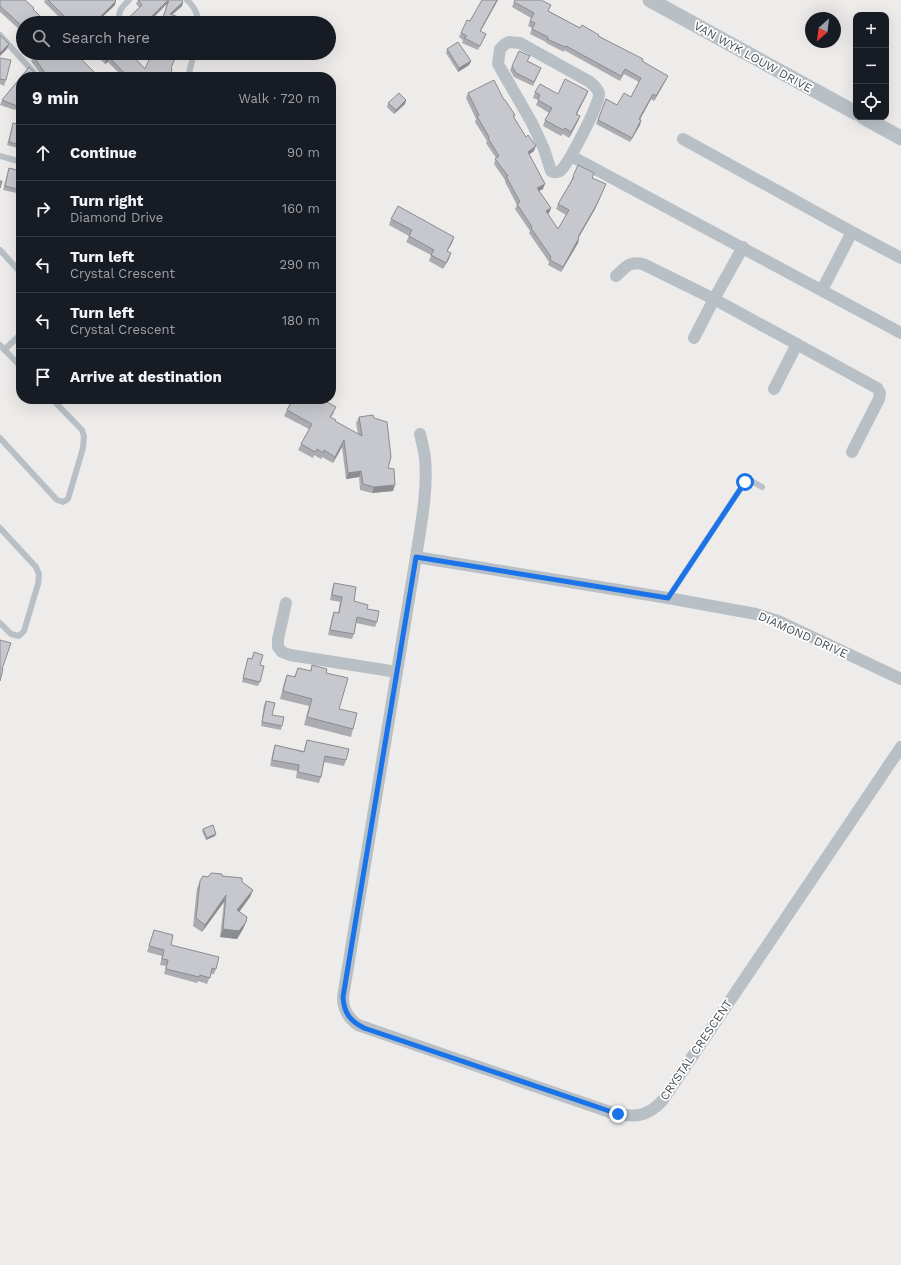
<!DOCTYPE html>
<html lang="en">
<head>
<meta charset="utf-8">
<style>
  :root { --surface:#171b24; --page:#20242c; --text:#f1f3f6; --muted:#9ea1a6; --line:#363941 }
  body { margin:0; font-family:"Work Sans",sans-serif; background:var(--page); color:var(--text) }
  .controls { position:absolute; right:12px; top:12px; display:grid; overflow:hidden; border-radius:8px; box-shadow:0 4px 16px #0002 }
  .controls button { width:36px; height:36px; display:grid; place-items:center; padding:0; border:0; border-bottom:1px solid var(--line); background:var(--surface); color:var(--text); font:20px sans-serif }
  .compass { position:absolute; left:805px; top:12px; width:36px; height:36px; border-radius:50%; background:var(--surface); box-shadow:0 4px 16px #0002; rotate:208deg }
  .stop { position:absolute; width:12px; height:12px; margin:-9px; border:3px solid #1a73e8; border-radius:50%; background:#fff }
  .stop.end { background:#1a73e8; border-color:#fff; box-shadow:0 1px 4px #0008 }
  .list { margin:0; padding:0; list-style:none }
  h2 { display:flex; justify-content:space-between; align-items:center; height:52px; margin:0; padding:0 16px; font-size:17px }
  h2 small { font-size:13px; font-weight:400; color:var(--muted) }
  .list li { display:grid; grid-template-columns:26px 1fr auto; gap:12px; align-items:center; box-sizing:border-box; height:56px; padding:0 16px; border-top:1px solid var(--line) }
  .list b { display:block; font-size:15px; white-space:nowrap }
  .list p { margin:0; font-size:13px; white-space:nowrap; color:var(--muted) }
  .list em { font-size:13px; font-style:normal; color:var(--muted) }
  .icon { flex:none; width:22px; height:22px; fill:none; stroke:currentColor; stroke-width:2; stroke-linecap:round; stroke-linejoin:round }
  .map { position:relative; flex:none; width:901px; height:1265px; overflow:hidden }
  .search { position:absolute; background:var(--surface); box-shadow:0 4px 16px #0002; left:16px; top:16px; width:320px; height:44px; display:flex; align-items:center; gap:10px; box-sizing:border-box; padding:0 14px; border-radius:22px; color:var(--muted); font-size:15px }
  .panel { position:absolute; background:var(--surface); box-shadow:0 4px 16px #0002; left:16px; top:72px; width:320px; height:332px; border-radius:16px }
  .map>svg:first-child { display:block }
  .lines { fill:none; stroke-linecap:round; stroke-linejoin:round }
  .service { stroke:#b8c0c6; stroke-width:6 }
  .minor { stroke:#b8c0c6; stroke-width:12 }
  .tertiary { stroke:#b8c0c6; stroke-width:15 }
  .wall { fill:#aaacb1 }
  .shaded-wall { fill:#8b8c90 }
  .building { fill:#c6c8ce; stroke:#8b8c90 }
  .route { stroke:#1a73e8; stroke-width:5 }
  .labels { text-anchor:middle; stroke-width:3.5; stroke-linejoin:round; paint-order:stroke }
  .street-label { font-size:12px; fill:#464f56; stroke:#fff }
</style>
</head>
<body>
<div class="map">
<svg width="901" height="1265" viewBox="0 0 901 1265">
  <rect width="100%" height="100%" fill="#eeebeb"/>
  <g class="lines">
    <g class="service">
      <path d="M187,0C194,7 198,13 198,23"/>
      <path d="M120,23C117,12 121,8 129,0"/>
      <path d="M0,35L38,77"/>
      <path d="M188,77L194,53"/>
      <path d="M0,156L21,162"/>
      <path d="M0,250L21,273"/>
      <path d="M0,345L21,367"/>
      <path d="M4,350L21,334"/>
      <path d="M0,438L57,500L63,502L68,499L83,448L84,436L82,430L52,399"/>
      <path d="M0,528L36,567L39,574L38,584L24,631L19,636L11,634L0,623"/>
      <path d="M668,598L745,482L750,480L762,487"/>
    </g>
    <g class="minor">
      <path d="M509,42L520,43L590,82C594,86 598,88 599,94C600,103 568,165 560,171C556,173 554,173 551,171L544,149L532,123L498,64L500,49L505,44Z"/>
      <path d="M683,139L852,232L901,258"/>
      <path d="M571,156L901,333"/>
      <path d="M616,276C626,267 629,261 643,264L714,299L877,388L880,393L879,399L852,452"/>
      <path d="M822,290L852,232"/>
      <path d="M694,338L714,299L743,247"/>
      <path d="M774,389L797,344"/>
      <path d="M420,434C422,442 424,450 425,458C428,491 421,524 416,557L343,997C343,1010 348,1018 358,1025L610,1112C632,1118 647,1118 663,1100L901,747"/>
      <path d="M416,557L668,598L756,614L778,621L901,679"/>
      <path d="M286,603L278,639V647L282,652L290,655L397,672"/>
    </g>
    <g class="tertiary">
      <path d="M650,0L856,113"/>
      <path d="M863,117L901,138"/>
    </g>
  </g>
  <g class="wall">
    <path d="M0,0L23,23V35L19,31L20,30L0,12Z"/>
    <path d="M45,0H115V5L98,21L100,23H65L44,2Z"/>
    <path d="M138,0L183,2L182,6L172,15L161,23L167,4L139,7L136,4Z"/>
    <path d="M514,2L549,11L580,28L599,36L642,61L666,80L654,101L651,99L640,120H641L640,125L630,142L596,124L606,99L617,105L631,97L639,82L624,74L620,81L564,50V52L546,43V42L530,34L532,28L528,26L531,18L512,7Z"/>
    <path d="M481,32L486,34L478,50L462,43L463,40L459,37L461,33Z"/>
    <path d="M447,49L471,61L469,65L458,72L446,53Z"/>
    <path d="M94,53H130L145,69L171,68L170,77H123L108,62L105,64Z"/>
    <path d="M33,56L99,77H21L38,76H42L31,61Z"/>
    <path d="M0,58L6,80L4,86L0,84Z"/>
    <path d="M528,61L541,68L533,86L514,77L510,70L512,66Z"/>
    <path d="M21,77V113L16,111V109L15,110L0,105L2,100Z"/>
    <path d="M588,91L586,96L577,114L580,116L578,121L569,138L563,134L561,136L543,126L545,120L549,113L536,105L538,100L533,98L535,92L558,94Z"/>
    <path d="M468,93L504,100L515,115L514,117L534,151L529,154L543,189L539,191L551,208L549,213L547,214L558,229L566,215L556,209L558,204L571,181L573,176L592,178L606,184L595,209L579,237V238L578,243L561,272L548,265L549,262L529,233L530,231L515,209L517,205L505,182V180L494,164L496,158L486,143L487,141L475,122L476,119L466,98Z"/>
    <path d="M406,100L405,104L394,114L387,107L388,103Z"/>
    <path d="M13,123L21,125V149L7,145Z"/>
    <path d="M9,168L21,171V194L3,190Z"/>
    <path d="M391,219L454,237L452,243L447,251L449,259L443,269L429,261L431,255L406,242L409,236L389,225Z"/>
    <path d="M302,399H324V400L334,413L331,417L335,421L358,434L356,423L359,417L374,418L388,468L393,491L372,493L360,490L359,477L346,479L342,447L333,463L322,457L321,459L314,455L313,458L298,450L301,444L309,429L284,416L287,410L301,402Z"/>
    <path d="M334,583L354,601L367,609L377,622L375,627L356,623L354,634L352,639L328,635L332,617L334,612L338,613L340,602L330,600L332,589Z"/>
    <path d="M254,652L260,665V682L258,686L242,682L248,658H252Z"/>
    <path d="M312,665L326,673L339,709L353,729L351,737L304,725L309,706L280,699L284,683L287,675L294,677L298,668L310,671Z"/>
    <path d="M266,701L272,715L282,726L281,730L261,726L264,705Z"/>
    <path d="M307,740L346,760L344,766L324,762L321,777L319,783L296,778L297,771L270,766L273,751L275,745L304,751Z"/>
    <path d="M203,829L215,836L206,840L202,831Z"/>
    <path d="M222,876L242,882L253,890L250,897L239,911L246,922L243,929L237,939L220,937L224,902L202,932L193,926L197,888L200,881Z"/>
    <path d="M154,930L171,945L216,969L214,974H211L207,984L198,981L197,983L164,974L166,966L160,965L162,956L147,952Z"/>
  </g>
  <g class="shaded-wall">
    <path d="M169,0L167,4L148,23H145Z"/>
    <path d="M497,0H498L478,36L480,31Z"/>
    <path d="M116,1L115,5L96,23L97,20Z"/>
    <path d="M183,2L182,6L168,18L170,14Z"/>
    <path d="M9,44L7,49L0,56V53Z"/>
    <path d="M109,57L108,62L105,64L106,60Z"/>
    <path d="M471,61L469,65L458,72L459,68Z"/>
    <path d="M668,76L666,80L654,101L656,96Z"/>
    <path d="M588,91L586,96L574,119L576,114Z"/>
    <path d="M653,94L651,99L637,124L639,119Z"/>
    <path d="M406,100L405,104L394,114L396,110Z"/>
    <path d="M580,116L578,121L569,138L571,132Z"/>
    <path d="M641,120L640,125L630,142Z"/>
    <path d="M536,146L534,151L526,157L528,152Z"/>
    <path d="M545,184L543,189L535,193L537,188Z"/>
    <path d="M606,184L595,209L576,242L578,237Z"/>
    <path d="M551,208L549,213L544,217L546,211Z"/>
    <path d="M454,237L452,243L444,257Z"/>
    <path d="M579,238L578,243L561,272L563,267Z"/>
    <path d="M451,253L449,259L443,269Z"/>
    <path d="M344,440L342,447L333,463L335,457Z"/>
    <path d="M361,471L359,477L346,479L348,473Z"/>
    <path d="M395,485L393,491L372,493L374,487Z"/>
    <path d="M216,834L215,836L206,840L207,838Z"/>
    <path d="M253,890L250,897L235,918L237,910Z"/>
    <path d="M226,895L224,902L202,932L205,925Z"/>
    <path d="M246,922L243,929L237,939L220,937L223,929Z"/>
  </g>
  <g class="building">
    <path d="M0,0H25L34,8L33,9L47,23H23V28L21,26H22L0,6Z"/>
    <path d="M48,0H115L116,1L97,20L100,23H71Z"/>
    <path d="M138,0H168L145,23H123L142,5Z"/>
    <path d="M169,0H182L183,2L170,14L187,20L186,23H161Z"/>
    <path d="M482,0H497L480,31L486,34L480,46L464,38L467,36L461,33L467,20L470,21Z"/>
    <path d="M515,0H541L551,5L548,11L580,28L582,25L599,35L598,36L643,59L642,61L668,76L656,96L653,94L639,119L641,120L632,138L598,120L606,99L617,105L624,93L631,97L641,78L625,69L621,76L566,46L565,47L547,39L548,37L532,29L535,23L530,21L534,13L514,2Z"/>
    <path d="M0,35L9,44L0,53Z"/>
    <path d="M458,42L471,61L459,68L447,49Z"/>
    <path d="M519,51L530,56L527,61L541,68L534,82L516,73L512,66Z"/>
    <path d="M36,53H75L99,77H48L46,76L45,77H21L29,67L38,76L43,75L44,72L43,70L33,56Z"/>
    <path d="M100,53H130L145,69L152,53H177L171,68L172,69L170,77H128L109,57L106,60Z"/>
    <path d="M0,58L11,60L6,80L0,79Z"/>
    <path d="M21,77V108L18,107V104L17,106L2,100Z"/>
    <path d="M565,79L588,91L576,114L580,116L571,132L565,128L563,130L545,120L552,108L538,100L540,95L535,92L540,84L558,94Z"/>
    <path d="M494,80L504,100H505L515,115L513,116L526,137L528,135L536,146L528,152L545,184L537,188L551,208L546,211L558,229L569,210L558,204L574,177L573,176L578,165L594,173L592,178L606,184L597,204L578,237L579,238L563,267L550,260L551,257L531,228L532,227L517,204L520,202L506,176H508L495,159L499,156L488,138L489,137L477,116L479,115L468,93Z"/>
    <path d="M399,93L406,100L396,110L388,103Z"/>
    <path d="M13,123L21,125V145L9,142Z"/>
    <path d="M9,168L21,171V190L5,186Z"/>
    <path d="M0,181H2L0,188Z"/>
    <path d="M398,206L454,237L447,251L451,253L446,263L431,255L434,250L409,236L412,230L391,219Z"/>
    <path d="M293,399H296L301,402L302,399H323V400L336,407L330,417L336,420L335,421L362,436L359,417L373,415L374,418L387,422L391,457L388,468L394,469L395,485L374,487L363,484L361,471L348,473L344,440L335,457L324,450L323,453L317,449L315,452L301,444L312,424L287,410Z"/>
    <path d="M334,583L356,587L354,601L368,605L367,609L379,611L377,622L357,617L354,634L330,630L334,612L339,613L342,597L332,595Z"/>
    <path d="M0,640L11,643L2,669H3L0,681Z"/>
    <path d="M254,652L263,655L260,665L264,666L260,682L243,678L248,658L252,659Z"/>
    <path d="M312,665L327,669L326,673L348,678L339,709L357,713L353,729L307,717L312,699L283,691L287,675L295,677L298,668L311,671Z"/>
    <path d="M266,701L275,703L272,715L284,717L282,726L262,722Z"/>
    <path d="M307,740L349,749L346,760L325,756L321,777L298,772L299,765L272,760L275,745L304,752Z"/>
    <path d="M213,825L216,834L207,838L203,829Z"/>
    <path d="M211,873L222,874V876L242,878V882L253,890L237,910L247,917L246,922L239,931L223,929L226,895L205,925L196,918L200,881L203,876L208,877Z"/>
    <path d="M154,930L173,935L171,945L219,957L216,969L212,968L210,978L200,975L199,977L166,969L168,960L162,959L164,950L149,946Z"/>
  </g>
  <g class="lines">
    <path class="route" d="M618,1114L364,1028C350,1021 344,1013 343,997L416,557L668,598L745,482"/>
  </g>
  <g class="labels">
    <g class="street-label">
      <text transform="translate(753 57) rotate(29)" y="4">VAN WYK LOUW DRIVE</text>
      <text transform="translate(803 635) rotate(24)" y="4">DIAMOND DRIVE</text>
      <text transform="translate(696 1050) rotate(-56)" y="4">CRYSTAL CRESCENT</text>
    </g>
  </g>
</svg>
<div class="controls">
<button>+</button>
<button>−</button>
<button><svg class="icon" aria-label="locate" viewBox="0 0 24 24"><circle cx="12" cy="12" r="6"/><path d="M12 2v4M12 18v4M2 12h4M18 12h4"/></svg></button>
</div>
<svg class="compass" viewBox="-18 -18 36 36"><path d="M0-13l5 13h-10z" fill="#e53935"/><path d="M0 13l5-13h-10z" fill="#9ea1a6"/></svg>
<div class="stop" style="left:745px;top:482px"></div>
<div class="stop end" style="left:618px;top:1114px"></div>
<div class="search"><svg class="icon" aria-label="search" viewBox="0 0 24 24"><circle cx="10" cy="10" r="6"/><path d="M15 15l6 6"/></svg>Search here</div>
<section class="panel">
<h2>9 min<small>Walk · 720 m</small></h2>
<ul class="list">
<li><svg class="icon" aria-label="ahead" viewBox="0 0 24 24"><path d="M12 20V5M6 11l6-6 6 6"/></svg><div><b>Continue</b></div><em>90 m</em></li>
<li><svg class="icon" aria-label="right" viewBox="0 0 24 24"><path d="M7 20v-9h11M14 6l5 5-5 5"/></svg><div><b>Turn right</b><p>Diamond Drive</p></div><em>160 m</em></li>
<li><svg class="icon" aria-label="left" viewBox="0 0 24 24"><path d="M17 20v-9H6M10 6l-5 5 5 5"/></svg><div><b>Turn left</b><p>Crystal Crescent</p></div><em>290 m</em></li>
<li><svg class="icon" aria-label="left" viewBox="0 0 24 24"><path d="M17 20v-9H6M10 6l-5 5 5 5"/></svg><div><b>Turn left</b><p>Crystal Crescent</p></div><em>180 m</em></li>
<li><svg class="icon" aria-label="arrive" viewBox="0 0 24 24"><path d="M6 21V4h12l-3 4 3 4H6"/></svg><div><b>Arrive at destination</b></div></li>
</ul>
</section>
</div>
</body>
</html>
